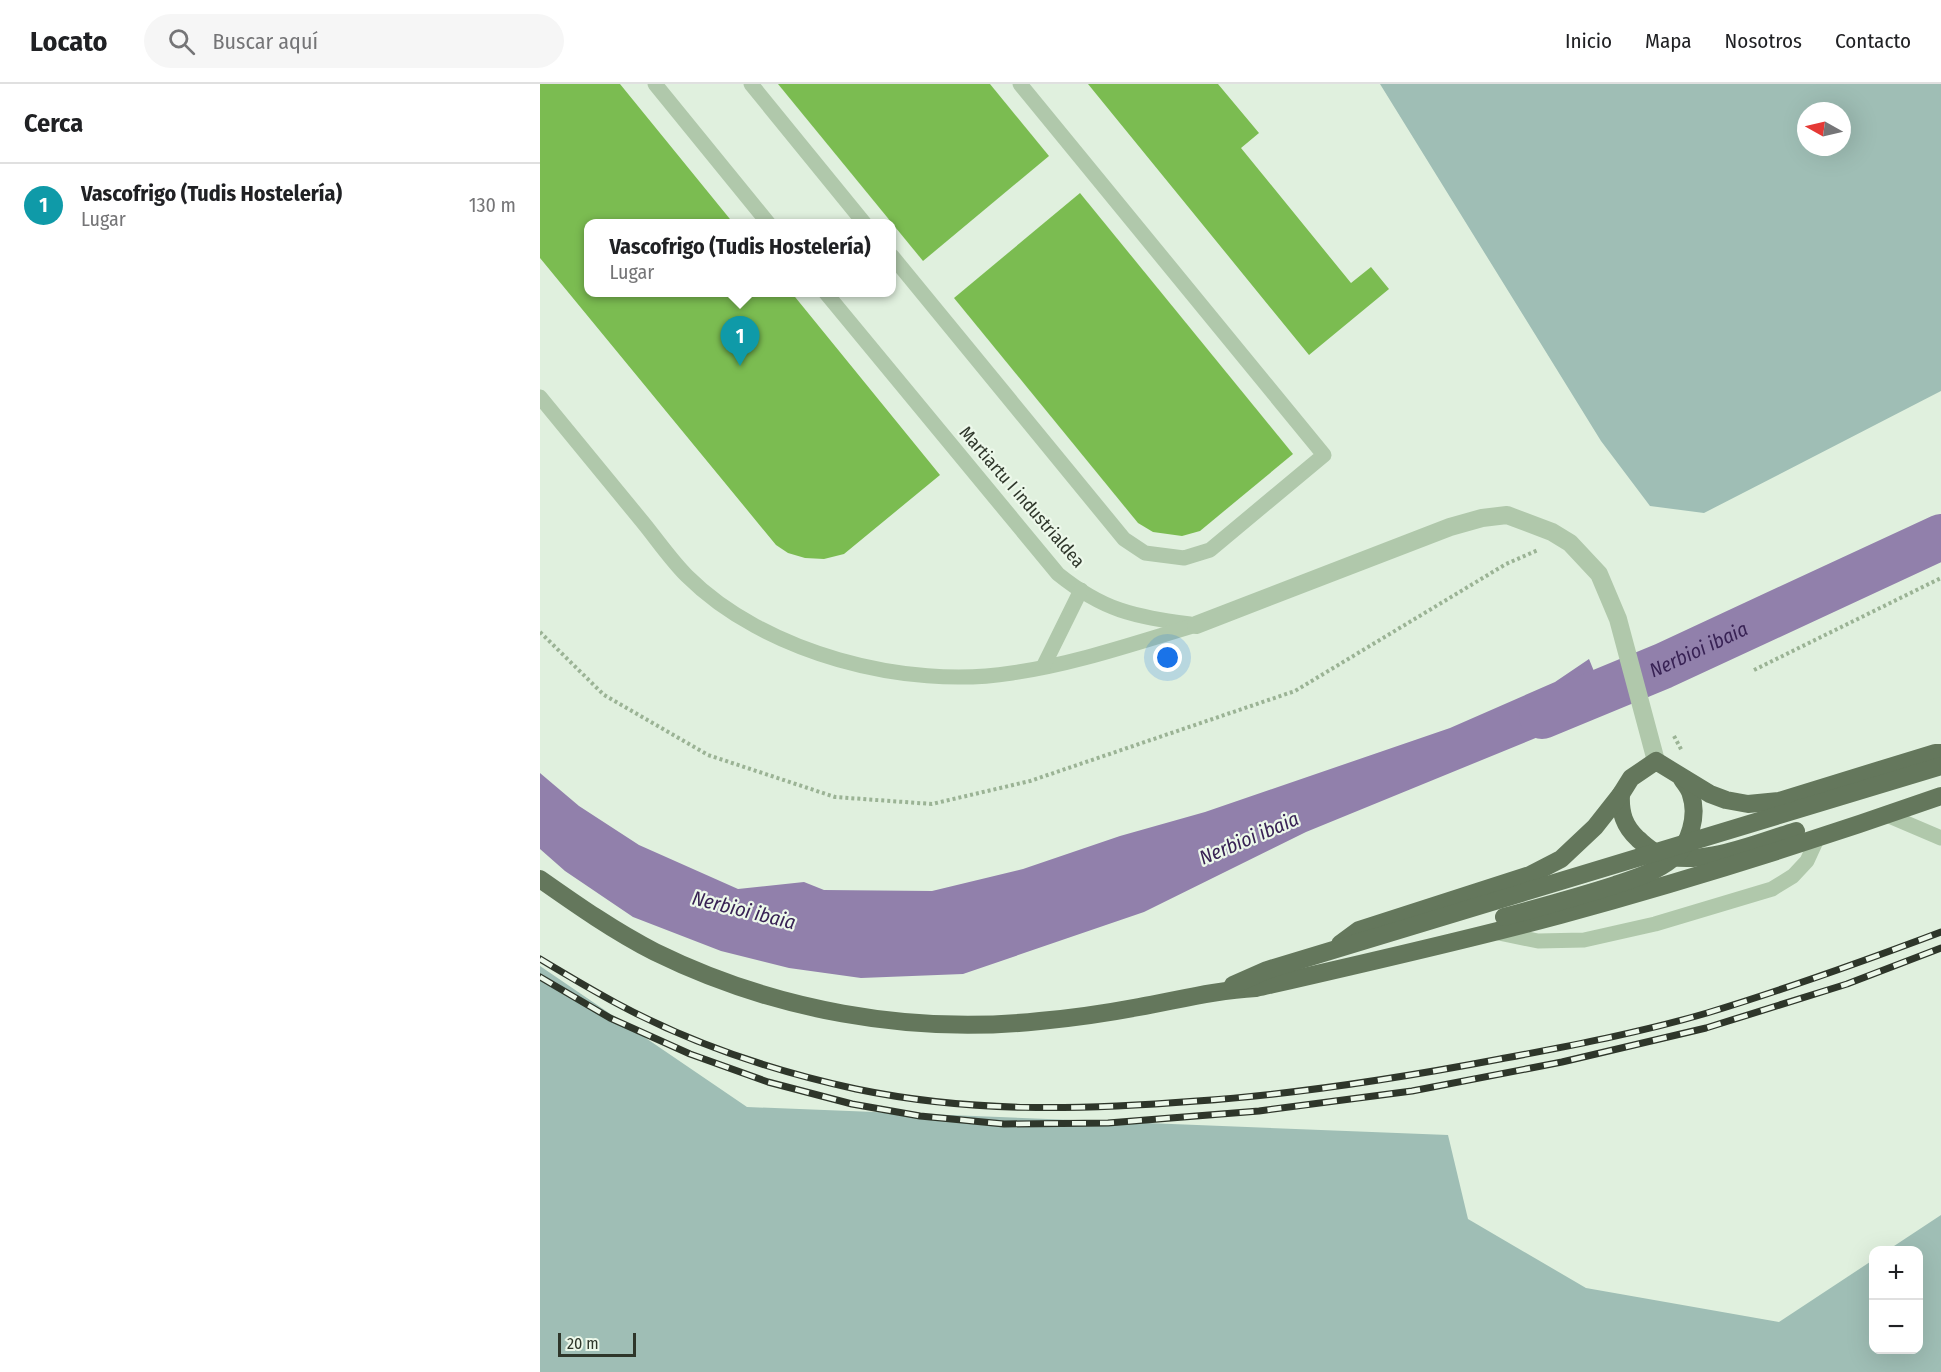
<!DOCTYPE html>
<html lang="es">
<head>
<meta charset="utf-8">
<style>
  :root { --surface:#fff; --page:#f6f6f6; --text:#202124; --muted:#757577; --line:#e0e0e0; --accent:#382254 }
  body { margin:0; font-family:"Fira Sans Condensed",sans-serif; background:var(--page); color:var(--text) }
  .controls { position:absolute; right:18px; bottom:18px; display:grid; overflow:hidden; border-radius:12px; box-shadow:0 6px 24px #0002 }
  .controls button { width:54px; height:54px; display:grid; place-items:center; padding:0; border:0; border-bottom:2px solid var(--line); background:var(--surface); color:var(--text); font:30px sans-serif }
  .compass { position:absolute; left:1257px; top:18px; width:54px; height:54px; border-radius:50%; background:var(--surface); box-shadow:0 6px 24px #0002; rotate:278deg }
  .scale { position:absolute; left:18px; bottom:15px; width:78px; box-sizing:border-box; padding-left:6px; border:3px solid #2e362a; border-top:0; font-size:16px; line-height:21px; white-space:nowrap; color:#2e362a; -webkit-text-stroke:4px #ecf8ea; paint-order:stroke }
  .you { position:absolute; left:628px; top:574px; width:21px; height:21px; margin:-15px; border:4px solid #fff; border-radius:50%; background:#1a73e8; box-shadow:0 0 0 9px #1a73e833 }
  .badge { display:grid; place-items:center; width:39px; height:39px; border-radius:50%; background:var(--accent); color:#fff; font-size:20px; font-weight:700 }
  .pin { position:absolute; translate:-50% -50px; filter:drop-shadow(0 2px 3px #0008) }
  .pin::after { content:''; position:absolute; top:32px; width:21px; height:18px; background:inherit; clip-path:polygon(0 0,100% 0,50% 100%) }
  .popup { position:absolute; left:44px; top:135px; width:312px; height:78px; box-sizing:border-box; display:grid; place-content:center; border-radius:12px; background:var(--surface); filter:drop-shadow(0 2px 4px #0005); font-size:20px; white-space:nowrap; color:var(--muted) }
  .popup b { font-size:22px; color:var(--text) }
  .popup::after { content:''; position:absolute; left:50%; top:100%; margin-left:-12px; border:12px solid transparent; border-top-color:var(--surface) }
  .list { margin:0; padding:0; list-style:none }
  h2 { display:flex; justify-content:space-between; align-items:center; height:78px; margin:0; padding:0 24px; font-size:26px }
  h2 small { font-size:20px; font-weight:400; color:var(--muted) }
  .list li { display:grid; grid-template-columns:39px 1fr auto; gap:18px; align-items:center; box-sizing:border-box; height:84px; padding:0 24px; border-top:2px solid var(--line) }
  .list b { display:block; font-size:22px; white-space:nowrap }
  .list p { margin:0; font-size:20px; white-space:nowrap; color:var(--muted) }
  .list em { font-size:20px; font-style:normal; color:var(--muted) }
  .icon { flex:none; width:33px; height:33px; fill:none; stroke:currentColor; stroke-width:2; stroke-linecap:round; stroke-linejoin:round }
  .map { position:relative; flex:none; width:1401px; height:1288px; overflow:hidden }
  header { display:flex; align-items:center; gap:36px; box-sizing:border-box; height:84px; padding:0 30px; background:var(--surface); border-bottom:2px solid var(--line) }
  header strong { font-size:28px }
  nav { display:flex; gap:33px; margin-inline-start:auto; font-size:21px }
  .search { width:420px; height:54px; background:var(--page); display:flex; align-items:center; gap:15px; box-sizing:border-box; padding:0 21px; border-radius:33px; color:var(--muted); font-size:22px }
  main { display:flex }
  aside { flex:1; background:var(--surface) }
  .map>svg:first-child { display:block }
  .green { fill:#9fbeb5; fill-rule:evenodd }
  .water { fill:#9180ab }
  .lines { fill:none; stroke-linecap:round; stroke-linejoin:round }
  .river { stroke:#9180ab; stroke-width:46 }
  .building { fill:#7bbc51 }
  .path { stroke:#9bb395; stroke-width:4; stroke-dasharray:3 3; stroke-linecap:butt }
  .lane { stroke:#b0c8ab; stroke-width:15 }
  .street { stroke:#b0c8ab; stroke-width:18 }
  .primary { stroke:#64775c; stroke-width:18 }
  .rail-casing { stroke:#2e362a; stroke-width:7 }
  .rail { stroke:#ecf8ea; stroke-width:4.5; stroke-dasharray:14; stroke-linecap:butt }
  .labels { text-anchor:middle; stroke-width:4.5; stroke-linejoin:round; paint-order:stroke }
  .street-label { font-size:18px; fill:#2e362a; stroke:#ecf8ea }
  .water-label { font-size:20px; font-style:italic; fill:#382254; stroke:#ecf8ea }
</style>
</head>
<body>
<header>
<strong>Locato</strong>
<div class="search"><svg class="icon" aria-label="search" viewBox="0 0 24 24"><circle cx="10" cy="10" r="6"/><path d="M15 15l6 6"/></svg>Buscar aquí</div>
<nav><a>Inicio</a><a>Mapa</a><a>Nosotros</a><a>Contacto</a></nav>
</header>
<main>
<aside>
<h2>Cerca<small></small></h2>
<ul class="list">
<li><span class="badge" style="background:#0f9aa8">1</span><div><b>Vascofrigo (Tudis Hostelería)</b><p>Lugar</p></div><em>130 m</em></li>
</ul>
</aside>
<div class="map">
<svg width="1401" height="1288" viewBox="0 0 1401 1288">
  <rect width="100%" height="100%" fill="#e0f0de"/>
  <g class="green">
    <path d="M840,0H1401V307L1164,429L1110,422L1061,357ZM1266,27H1302V63H1266Z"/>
    <path d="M0,882L207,1023L908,1051L928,1135L1046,1204L1239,1238L1333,1176L1334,1266H1378V1166H1348L1401,1131V1288H0Z"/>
  </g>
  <path class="water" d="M1049,575L1069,624L766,748L604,828L423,890L321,894L249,884L181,867L93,833L25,787L0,765V689L39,722L99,761L198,805L264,798L284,806L392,807L483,785L580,752L665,728L910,644L1015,598Z"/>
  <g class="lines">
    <path class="river" id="s1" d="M1002,632L1123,582L1401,453"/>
  </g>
  <g class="building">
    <path d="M0,0H80L194,140H49V208H251L400,391L304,470L284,475L265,474L248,469L236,461L0,174Z"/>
    <path d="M238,0H450L509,72L383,177Z"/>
    <path d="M548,0H678L719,49L701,64L811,199L831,183L849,205L769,271Z"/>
    <path d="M540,109L753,370L660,447L642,452L613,448L598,439L414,214Z"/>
  </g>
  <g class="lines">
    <g class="path">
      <path d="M0,548L64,611L168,671L295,713L392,720L490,697L755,607L966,480L998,466"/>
      <path d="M1214,586L1401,494"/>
      <path d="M1134,652L1142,667"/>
    </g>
    <g class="lane">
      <path d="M115,0L229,140"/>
      <path d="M211,0L325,140"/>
      <path d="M352,172L584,455L605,469L644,474L670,466L784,371L480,0"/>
      <path d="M285,208L518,490C564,527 593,532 650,540"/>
      <path d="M0,313C34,354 67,395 101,436C116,454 130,475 147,492C224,569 366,606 472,589C535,580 595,559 656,541"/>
      <path d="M503,583L541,506"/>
      <path d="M1347,731L1401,754"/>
      <path d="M954,848L998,857L1044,856L1115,840L1232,805L1253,792L1267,777L1278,753"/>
    </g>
    <path class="street" d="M656,541L910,443L942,434L967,431L1012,448L1030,459L1059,490L1078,535L1116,677"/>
    <g class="primary">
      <path d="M1081,710C1080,729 1084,742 1098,755C1104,760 1110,766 1117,769C1158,785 1216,759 1256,747"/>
      <path d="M0,795C37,821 74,847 115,868C233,926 369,951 500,937C533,934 567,929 599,923C638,916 676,906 716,904C817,881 919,858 1020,831C1148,796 1276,756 1401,712"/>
      <path d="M964,833C1001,823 1038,813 1075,801C1096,794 1116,788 1133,774C1150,761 1158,731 1151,711C1150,705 1145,700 1142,695"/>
      <path d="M800,860L819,846L990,791L1021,775L1055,743L1081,710L1091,694L1116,677L1170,710L1186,716L1208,720L1239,717L1395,669H1401"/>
      <path d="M693,901L727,886L1401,682"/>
    </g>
    <g class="rail-casing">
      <g id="rail">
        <path d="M0,875C25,890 50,905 76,919C150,959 233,987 316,1005C432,1029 539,1026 657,1017C759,1010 860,994 960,975C1029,962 1099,949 1167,929C1246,905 1324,877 1401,848"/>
        <path d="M0,893L70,934L150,970L228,998L312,1020L380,1032L464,1040L568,1039L719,1027L872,1007L1022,978L1166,944L1307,900L1401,864"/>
      </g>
    </g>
    <use href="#rail" class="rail"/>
  </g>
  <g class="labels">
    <g class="street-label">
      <text transform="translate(482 413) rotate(49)" y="6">Martiartu I industrialdea</text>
    </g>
    <g class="water-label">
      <text dy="7" stroke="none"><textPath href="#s1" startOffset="170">Nerbioi ibaia</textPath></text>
      <text transform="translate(709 754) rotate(-23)" y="7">Nerbioi ibaia</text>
      <text transform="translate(204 826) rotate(14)" y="7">Nerbioi ibaia</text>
    </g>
  </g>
</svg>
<div class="controls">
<button>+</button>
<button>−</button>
</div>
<svg class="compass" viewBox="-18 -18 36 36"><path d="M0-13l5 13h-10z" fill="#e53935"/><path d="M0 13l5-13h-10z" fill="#757577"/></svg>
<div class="scale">20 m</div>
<div class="you"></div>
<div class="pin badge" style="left:200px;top:282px;background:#0f9aa8">1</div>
<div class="popup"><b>Vascofrigo (Tudis Hostelería)</b>Lugar</div>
</div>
</main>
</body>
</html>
